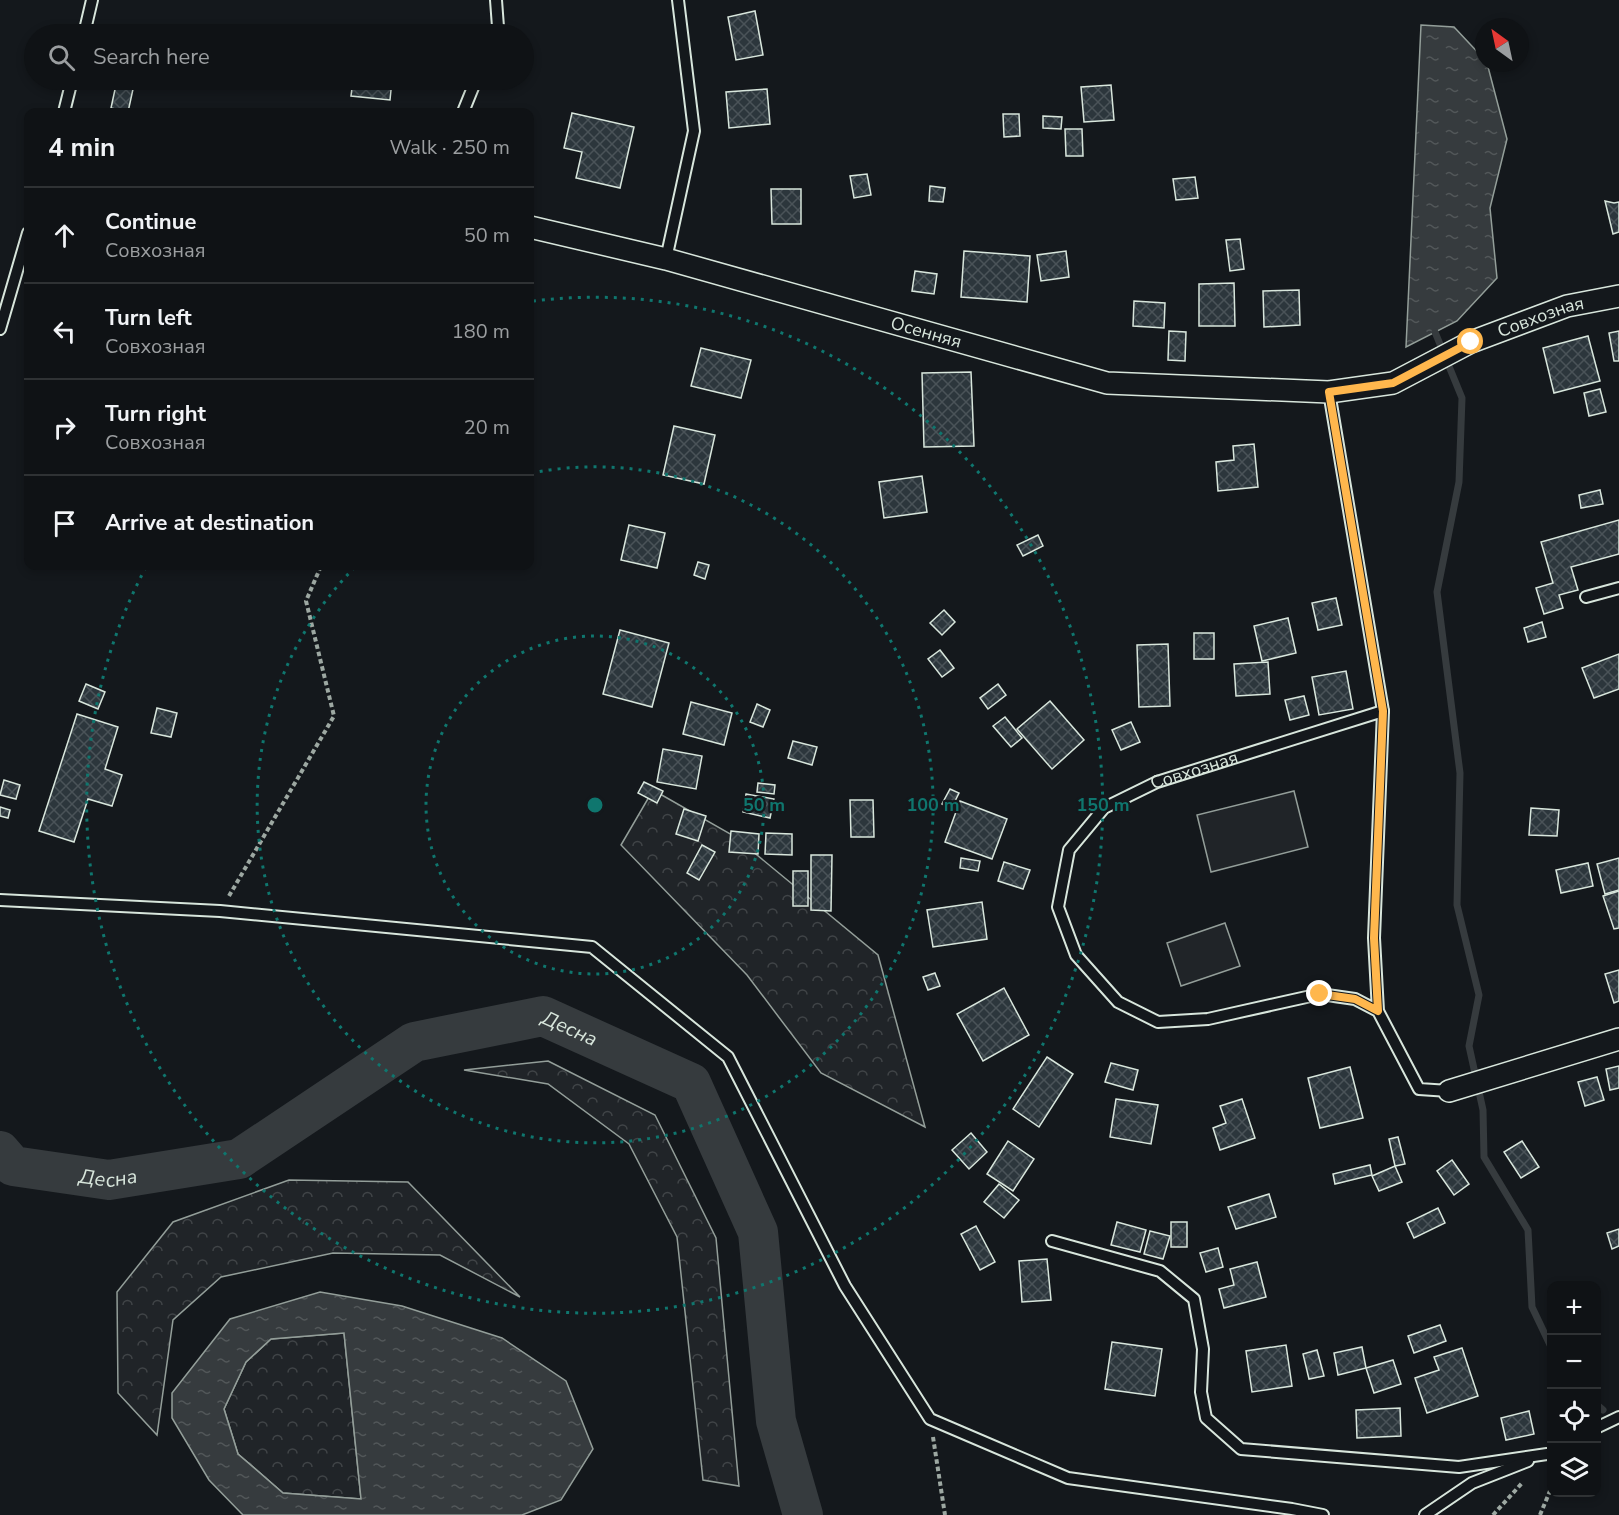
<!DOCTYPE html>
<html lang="en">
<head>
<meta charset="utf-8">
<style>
  :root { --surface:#0f1215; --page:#181b1e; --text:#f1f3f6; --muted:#9b9ea0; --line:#2f3234 }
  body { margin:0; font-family:"Nunito Sans",sans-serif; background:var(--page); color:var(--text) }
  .controls { position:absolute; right:18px; bottom:18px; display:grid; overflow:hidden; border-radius:12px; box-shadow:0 3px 9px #0003 }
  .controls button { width:54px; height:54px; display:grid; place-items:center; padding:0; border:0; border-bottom:2px solid var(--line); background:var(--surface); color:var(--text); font:30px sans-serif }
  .compass { position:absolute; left:1475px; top:18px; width:54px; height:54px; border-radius:50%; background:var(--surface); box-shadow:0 3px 9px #0003; rotate:327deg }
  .stop { position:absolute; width:18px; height:18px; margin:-14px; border:4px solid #ffb74d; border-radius:50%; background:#fff }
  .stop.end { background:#ffb74d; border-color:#fff; box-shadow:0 2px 6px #0008 }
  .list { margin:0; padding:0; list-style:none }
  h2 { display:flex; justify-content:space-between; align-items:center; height:78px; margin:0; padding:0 24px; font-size:26px }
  h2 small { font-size:20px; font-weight:400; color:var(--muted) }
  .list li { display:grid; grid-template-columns:39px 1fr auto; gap:18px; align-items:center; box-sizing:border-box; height:96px; padding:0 24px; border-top:2px solid var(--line) }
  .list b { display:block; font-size:22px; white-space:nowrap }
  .list p { margin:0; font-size:20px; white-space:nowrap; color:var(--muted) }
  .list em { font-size:20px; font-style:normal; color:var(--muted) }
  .icon { flex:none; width:33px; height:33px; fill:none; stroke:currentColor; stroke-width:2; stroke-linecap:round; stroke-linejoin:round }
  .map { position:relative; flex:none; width:1619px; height:1515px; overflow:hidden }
  .search { position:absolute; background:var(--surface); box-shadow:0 3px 9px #0003; left:24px; top:24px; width:510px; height:66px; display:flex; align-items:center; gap:15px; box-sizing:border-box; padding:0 21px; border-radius:33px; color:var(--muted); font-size:22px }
  .panel { position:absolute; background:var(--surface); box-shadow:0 3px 9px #0003; left:24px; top:108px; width:510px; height:462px; border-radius:12px }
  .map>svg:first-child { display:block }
  .forest { fill:url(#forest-crowns); stroke:#939e99; stroke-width:1.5 }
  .park { fill:#202428; stroke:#939e99; stroke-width:1.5 }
  .water { fill:url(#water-ripples); stroke:#939e99; stroke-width:1.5; fill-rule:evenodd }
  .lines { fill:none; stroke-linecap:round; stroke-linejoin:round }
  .stream { stroke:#363b3e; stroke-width:7 }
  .river { stroke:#363b3e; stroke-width:40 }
  .building { fill:url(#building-cross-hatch); stroke:#d8e6dc; stroke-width:1.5 }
  .lane-casing { stroke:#d8e6dc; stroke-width:14 }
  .street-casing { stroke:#d8e6dc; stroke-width:24 }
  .path { stroke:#9da8a2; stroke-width:4; stroke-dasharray:4.5 3; stroke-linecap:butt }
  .lane { stroke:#14181c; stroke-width:10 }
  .street { stroke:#14181c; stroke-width:21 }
  .route { stroke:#ffb74d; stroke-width:8 }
  .ring { fill:none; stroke:#0f766e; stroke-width:3; stroke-dasharray:3 6 }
  .labels { text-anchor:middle; stroke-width:4.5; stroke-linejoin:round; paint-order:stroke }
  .street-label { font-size:18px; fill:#d8e6dc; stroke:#14181c }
  .water-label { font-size:20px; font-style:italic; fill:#d8e6dc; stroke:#14181c }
  .centre { fill:#0f766e; stroke:#14181c; stroke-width:3 }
  .ring-label { font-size:18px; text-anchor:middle; font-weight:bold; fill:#0f766e; stroke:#14181c; stroke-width:4.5; stroke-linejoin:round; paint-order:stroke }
</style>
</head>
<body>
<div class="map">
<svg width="1619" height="1515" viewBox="0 0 1619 1515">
  <defs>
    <pattern id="forest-crowns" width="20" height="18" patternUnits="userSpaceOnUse" patternTransform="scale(1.5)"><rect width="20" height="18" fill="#202428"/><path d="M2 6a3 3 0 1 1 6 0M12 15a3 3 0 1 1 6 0" fill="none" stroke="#404447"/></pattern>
    <pattern id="water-ripples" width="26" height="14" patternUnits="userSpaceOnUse" patternTransform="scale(1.5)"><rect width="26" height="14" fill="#363b3e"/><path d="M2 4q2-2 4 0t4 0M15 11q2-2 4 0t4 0" fill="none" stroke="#525759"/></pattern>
    <pattern id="building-cross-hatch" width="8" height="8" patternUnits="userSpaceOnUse" patternTransform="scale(1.5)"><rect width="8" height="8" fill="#2c363c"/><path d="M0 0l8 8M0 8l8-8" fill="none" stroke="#4a5358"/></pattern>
  </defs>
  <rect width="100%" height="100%" fill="#14181c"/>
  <g class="forest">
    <path d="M653,790L734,836L878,955L925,1127L821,1073L747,975L621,845Z"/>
    <path d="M548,1061L655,1115L716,1238L739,1486L703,1480L677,1237L629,1144L548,1084L464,1070Z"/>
    <path d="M289,1180L408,1182L520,1297L440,1255L333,1253L221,1277L173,1320L157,1435L118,1393L117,1292L173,1222Z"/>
    <path d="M344,1333L361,1499L283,1493L238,1454L224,1409L246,1362L271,1339Z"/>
  </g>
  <g class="park">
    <path d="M1294,791L1308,847L1211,872L1197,815Z"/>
    <path d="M1225,923L1240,966L1181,986L1167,943Z"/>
  </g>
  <g class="water">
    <path d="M1421,25L1454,27L1484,59V63H1487L1507,139L1490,208L1497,278L1457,321L1406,347Z"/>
    <path d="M320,1292L402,1306L502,1338L566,1381L593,1449L561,1500L522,1515H243L209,1480L172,1418V1393L230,1319ZM344,1333L361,1499L283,1493L238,1454L224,1409L246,1362L271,1339Z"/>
  </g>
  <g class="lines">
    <g class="stream">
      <path d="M1435,332L1462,398L1459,482L1437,592L1460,773L1457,905L1479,995L1469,1046L1483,1110L1484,1157L1528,1230L1532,1307L1552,1349"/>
      <path d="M1596,1404L1603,1410"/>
    </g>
    <path class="river" id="s1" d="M0,1151L13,1166L109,1180L239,1159L414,1042L543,1016L691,1083L758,1232L776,1421L803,1515"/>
  </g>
  <g class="building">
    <path d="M755,11L763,55L736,60L728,17Z"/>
    <path d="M117,80H135L128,112L111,108Z"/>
    <path d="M353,80H392L390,100L351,96Z"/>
    <path d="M1111,85L1114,120L1084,122L1081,87Z"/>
    <path d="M767,89L770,124L729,128L726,92Z"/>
    <path d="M572,113L634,127L620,188L576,178L582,152L564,148Z"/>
    <path d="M1003,114H1019L1020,136L1004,137Z"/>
    <path d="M1043,116L1062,117L1061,129L1043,128Z"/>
    <path d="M1065,129H1082L1083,156H1066Z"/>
    <path d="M867,174L871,195L854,198L850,176Z"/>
    <path d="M1195,177L1198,198L1176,200L1173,179Z"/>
    <path d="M930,186L945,188L943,202L929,201Z"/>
    <path d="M771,189H801V224H772Z"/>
    <path d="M1605,201L1614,203L1619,202V232L1613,234Z"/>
    <path d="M1240,239L1244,269L1230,271L1226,240Z"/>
    <path d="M964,251L1030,256L1027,302L961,297Z"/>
    <path d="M1066,251L1069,277L1041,281L1037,255Z"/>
    <path d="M915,271L937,274L934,294L912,291Z"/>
    <path d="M1234,283L1235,326H1199V284Z"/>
    <path d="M1299,290L1300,325L1264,327L1263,291Z"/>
    <path d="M1134,301L1165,303L1164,328L1133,326Z"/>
    <path d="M1169,331L1186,332L1185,361L1168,360Z"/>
    <path d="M1619,331V361H1614L1609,333Z"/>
    <path d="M1588,336L1600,381L1554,393L1543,348Z"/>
    <path d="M701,348L751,360L741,398L691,386Z"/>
    <path d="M971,372L974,446L924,447L922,373Z"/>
    <path d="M1600,389L1606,412L1589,416L1584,393Z"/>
    <path d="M28,403V429L25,428Z"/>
    <path d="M674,426L715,435L704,484L663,475Z"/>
    <path d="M1254,444L1258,487L1218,491L1216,462L1234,460L1233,446Z"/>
    <path d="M922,476L927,512L884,518L879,482Z"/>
    <path d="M1600,490L1603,504L1581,508L1579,495Z"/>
    <path d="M1619,520V554L1571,567L1578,590L1559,595L1563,608L1544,614L1536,588L1553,583L1541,542Z"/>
    <path d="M629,525L665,533L657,568L621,560Z"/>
    <path d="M1038,535L1043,546L1023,556L1017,545Z"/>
    <path d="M698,562L709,565L705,579L694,575Z"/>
    <path d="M1336,598L1342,625L1318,630L1312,603Z"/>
    <path d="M944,610L955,622L942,635L930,623Z"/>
    <path d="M1288,618L1296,653L1262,661L1254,626Z"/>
    <path d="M1542,622L1546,637L1528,642L1524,628Z"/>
    <path d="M620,630L669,643L652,707L603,694Z"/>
    <rect x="1194" y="633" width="20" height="26"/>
    <path d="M1168,644L1170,706L1139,707L1137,645Z"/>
    <path d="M940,650L954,668L942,677L928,659Z"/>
    <path d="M1619,654V689L1594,698L1582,668Z"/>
    <path d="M1268,662L1270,694L1236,696L1234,664Z"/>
    <path d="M1346,671L1353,709L1319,715L1312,677Z"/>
    <path d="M86,684L105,692L98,709L79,701Z"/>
    <path d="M998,684L1006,695L988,709L980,698Z"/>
    <path d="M1304,696L1309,715L1290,720L1285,700Z"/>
    <path d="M1050,701L1084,740L1052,769L1017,729Z"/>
    <path d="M691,702L732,713L724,745L683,734Z"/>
    <path d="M757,704L770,710L763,727L750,722Z"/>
    <path d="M157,708L177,713L171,737L151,733Z"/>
    <path d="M77,714L118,727L105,769L122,775L112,806L88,799L74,842L39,831Z"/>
    <path d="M1005,717L1022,738L1011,747L993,726Z"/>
    <path d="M1131,722L1140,742L1121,750L1112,730Z"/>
    <path d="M793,741L817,747L812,765L788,758Z"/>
    <path d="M663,749L702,756L696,789L657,782Z"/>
    <path d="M4,780L20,785L16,799L0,795Z"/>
    <path d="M644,782L663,791L657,803L638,793Z"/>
    <path d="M758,783L775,785L774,794L757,792Z"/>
    <path d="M950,789L959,793L951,809L942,804Z"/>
    <path d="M746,794L774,799L770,818L743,812Z"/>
    <path d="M850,800H873L874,837H851Z"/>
    <path d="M960,801L1007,819L992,859L945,842Z"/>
    <path d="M0,807L10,810L8,818L0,816Z"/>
    <path d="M1531,808L1559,810L1557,836L1529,835Z"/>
    <path d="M684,809L706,816L698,841L676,834Z"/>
    <path d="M731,831L759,834L758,854L729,852Z"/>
    <path d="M766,833L792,834V855L765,854Z"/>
    <path d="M702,845L715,852L699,880L687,873Z"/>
    <path d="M811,855H832L831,911L811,910Z"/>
    <path d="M961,858L980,861L978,871L960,868Z"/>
    <path d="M1619,858V890L1605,894L1597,864Z"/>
    <path d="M1004,862L1030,870L1023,889L998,881Z"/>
    <path d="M1588,863L1593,886L1561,893L1556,870Z"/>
    <rect x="793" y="871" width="15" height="35"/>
    <path d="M1619,891V928L1614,929L1603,896Z"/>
    <path d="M982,902L987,939L933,947L927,910Z"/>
    <path d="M1619,970V1001L1614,1003L1605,974Z"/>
    <path d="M935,973L940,986L928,990L923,977Z"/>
    <path d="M1004,988L1029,1035L983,1061L957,1014Z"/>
    <path d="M1047,1057L1073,1074L1039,1127L1013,1109Z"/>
    <path d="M1111,1063L1138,1070L1133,1090L1105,1082Z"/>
    <path d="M1619,1066V1088L1610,1090L1606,1069Z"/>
    <path d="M1350,1067L1363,1118L1320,1128L1308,1078Z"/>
    <path d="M1597,1077L1604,1100L1585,1106L1578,1082Z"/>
    <path d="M1116,1099L1158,1105L1151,1144L1110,1137Z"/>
    <path d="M1242,1099L1255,1138L1220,1150L1213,1128L1226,1123L1220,1106Z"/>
    <path d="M971,1133L987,1152L969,1169L952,1150Z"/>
    <path d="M1398,1137L1405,1164L1395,1166L1389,1139Z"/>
    <path d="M1008,1141L1034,1159L1013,1191L987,1174Z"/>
    <path d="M1522,1141L1539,1167L1521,1178L1504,1152Z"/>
    <path d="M1452,1160L1469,1184L1454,1195L1437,1171Z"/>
    <path d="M1370,1165L1372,1175L1335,1184L1333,1174Z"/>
    <path d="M1395,1166L1402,1182L1379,1191L1372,1176Z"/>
    <path d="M999,1184L1019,1200L1004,1218L984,1202Z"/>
    <path d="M1269,1194L1276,1217L1236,1229L1228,1207Z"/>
    <path d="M1438,1208L1445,1223L1414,1238L1407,1223Z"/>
    <path d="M1117,1222L1146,1230L1140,1252L1111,1245Z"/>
    <rect x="1171" y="1222" width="16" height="25"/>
    <path d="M976,1226L995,1262L980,1270L961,1234Z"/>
    <path d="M1619,1229V1246L1612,1249L1607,1233Z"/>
    <path d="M1150,1231L1170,1236L1163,1259L1144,1254Z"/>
    <path d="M1218,1248L1223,1267L1206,1272L1200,1253Z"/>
    <path d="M1047,1259L1051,1300L1022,1302L1019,1261Z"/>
    <path d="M1257,1262L1266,1297L1224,1308L1219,1289L1234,1285L1230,1269Z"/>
    <path d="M1440,1325L1446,1341L1414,1353L1408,1336Z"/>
    <path d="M1112,1342L1162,1349L1155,1396L1105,1389Z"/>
    <path d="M1286,1345L1292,1386L1252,1392L1246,1351Z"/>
    <path d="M1362,1347L1366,1368L1338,1375L1334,1353Z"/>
    <path d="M1462,1348L1478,1396L1427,1413L1415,1378L1439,1370L1434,1357Z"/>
    <path d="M1317,1350L1324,1376L1309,1379L1303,1354Z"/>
    <path d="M1393,1360L1401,1384L1374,1393L1366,1368Z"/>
    <path d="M1400,1408L1401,1436L1357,1438L1356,1410Z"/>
    <path d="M1529,1411L1534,1434L1506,1440L1501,1418Z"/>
  </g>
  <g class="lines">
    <g class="lane-casing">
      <g id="lane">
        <path d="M84,34L92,0"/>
        <path d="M495,34L498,27L496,0"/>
        <path d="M64,112L72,80"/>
        <path d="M463,112L476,80"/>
        <path d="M666,259L694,131L678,0"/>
        <path d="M0,329L28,233"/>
        <path d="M1329,392L1383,711"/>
        <path d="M1586,597L1619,588"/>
        <path d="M0,900L220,911L592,947L728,1057L845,1286L930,1419L1068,1478L1292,1509L1323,1515"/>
        <path id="s2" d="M1378,1011L1355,999L1320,994L1208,1019L1158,1022L1118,1002L1076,955L1058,907L1069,850L1104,808L1157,782L1383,711L1374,938L1378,1011L1419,1089L1449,1091"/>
        <path d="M1052,1241L1160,1271L1194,1299L1203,1349L1201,1392L1206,1418L1241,1449L1459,1467L1547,1454"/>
        <path d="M1596,1428L1619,1417"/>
        <path d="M1425,1515L1472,1483L1528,1461"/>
      </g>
    </g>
    <g class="street-casing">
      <g id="street">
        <path id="s3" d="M530,227L666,259L1107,383L1329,392L1393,383L1471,342L1567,306L1619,296"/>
        <path d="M1449,1091L1619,1039"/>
      </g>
    </g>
    <g class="path">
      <path d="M229,896L334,716L306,601L321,566"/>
      <path d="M933,1437L945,1515"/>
      <path d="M1493,1515L1523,1482"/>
      <path d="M1540,1515L1552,1486"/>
    </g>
    <use href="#lane" class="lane"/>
    <use href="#street" class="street"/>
  </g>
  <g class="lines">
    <path class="route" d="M1320,994L1355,999L1378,1011L1374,938L1383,711L1329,392L1393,383L1471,342"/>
  </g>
  <g class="ring">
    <circle cx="595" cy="805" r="169"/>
    <path d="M531 473A338 338 0 1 1 356 566"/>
    <path d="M533 301A508 508 0 1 1 146 567"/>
  </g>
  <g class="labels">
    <g class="street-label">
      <text dy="6" stroke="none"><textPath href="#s3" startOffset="1047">Совхозная</textPath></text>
      <text dy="6" stroke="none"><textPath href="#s3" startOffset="410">Осенняя</textPath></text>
      <text dy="6" stroke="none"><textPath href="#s2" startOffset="596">Совхозная</textPath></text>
    </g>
    <g class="water-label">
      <text dy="7" stroke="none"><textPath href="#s1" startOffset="620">Десна</textPath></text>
      <text dy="7" stroke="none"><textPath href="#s1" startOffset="116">Десна</textPath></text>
    </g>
  </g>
  <circle cx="595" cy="805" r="9" class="centre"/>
  <g class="ring-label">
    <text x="764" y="811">50 m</text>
    <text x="933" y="811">100 m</text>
    <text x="1103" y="811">150 m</text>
  </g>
</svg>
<div class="controls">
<button>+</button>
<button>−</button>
<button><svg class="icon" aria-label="locate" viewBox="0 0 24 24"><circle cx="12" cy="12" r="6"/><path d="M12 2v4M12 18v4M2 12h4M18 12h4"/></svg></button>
<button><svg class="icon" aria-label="layers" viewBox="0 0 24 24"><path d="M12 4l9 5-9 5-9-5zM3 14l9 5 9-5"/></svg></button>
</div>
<svg class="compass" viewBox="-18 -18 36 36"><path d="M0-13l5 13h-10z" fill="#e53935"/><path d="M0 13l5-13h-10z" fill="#9b9ea0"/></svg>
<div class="stop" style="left:1471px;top:342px"></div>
<div class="stop end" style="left:1320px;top:994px"></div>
<div class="search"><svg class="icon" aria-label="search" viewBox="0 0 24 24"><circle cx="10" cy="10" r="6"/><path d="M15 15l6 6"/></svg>Search here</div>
<section class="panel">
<h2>4 min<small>Walk · 250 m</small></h2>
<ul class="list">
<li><svg class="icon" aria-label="ahead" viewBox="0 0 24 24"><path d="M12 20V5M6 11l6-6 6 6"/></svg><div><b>Continue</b><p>Совхозная</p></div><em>50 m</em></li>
<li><svg class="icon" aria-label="left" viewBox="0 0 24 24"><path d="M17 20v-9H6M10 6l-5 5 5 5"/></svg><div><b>Turn left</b><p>Совхозная</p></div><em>180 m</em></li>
<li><svg class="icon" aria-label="right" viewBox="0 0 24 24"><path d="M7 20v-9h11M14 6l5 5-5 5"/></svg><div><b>Turn right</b><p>Совхозная</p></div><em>20 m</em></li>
<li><svg class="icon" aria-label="arrive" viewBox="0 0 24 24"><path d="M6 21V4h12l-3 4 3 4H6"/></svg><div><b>Arrive at destination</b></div></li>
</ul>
</section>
</div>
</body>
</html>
